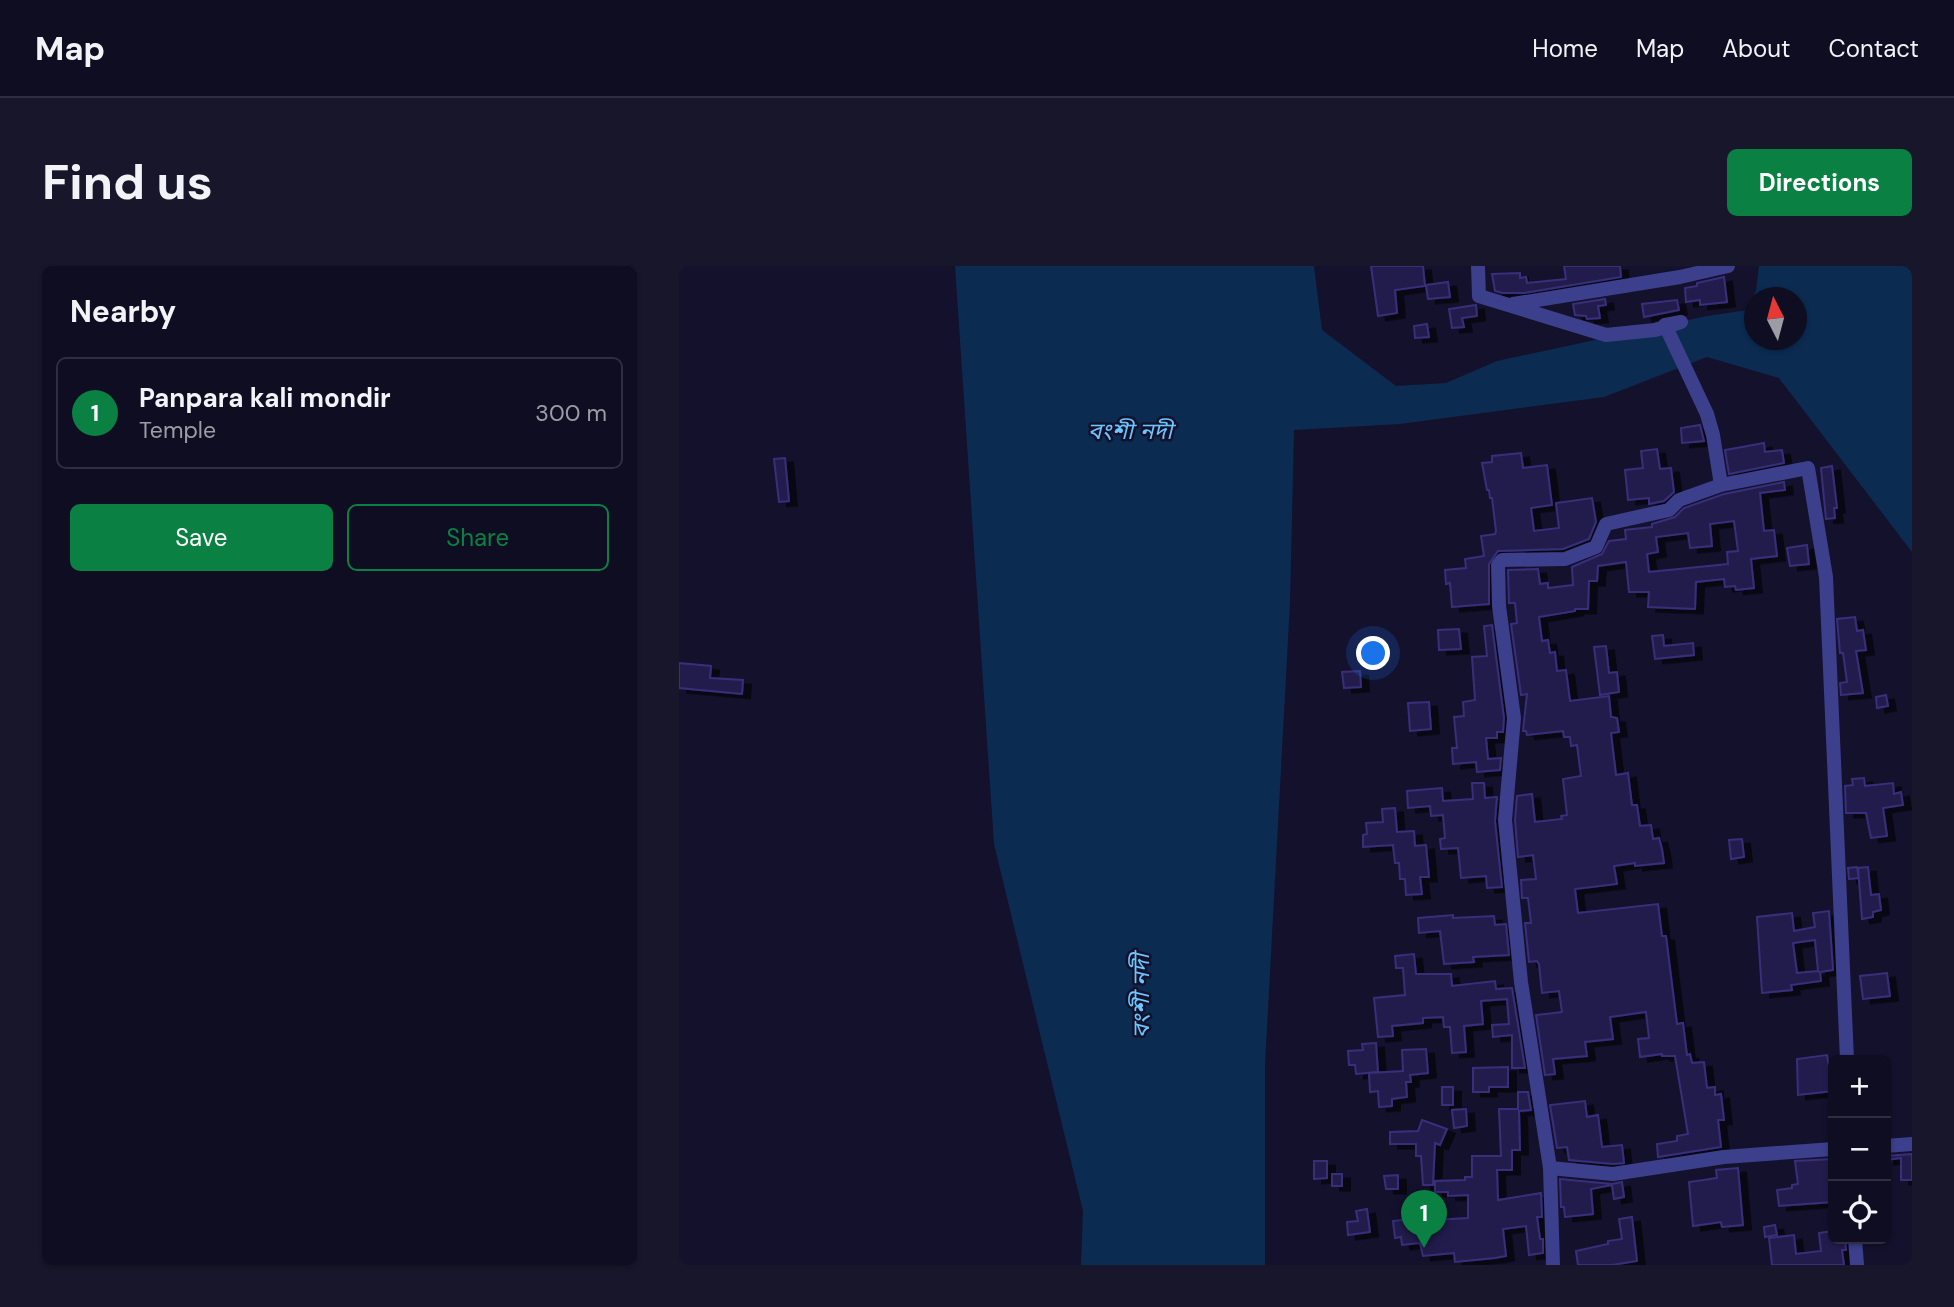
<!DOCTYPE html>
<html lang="en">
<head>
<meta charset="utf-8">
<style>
  :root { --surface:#0f0d22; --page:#18162a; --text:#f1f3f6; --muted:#9b9ca5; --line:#2f2d40; --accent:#0b8043 }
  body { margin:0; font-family:"DM Sans","Noto Sans Bengali",sans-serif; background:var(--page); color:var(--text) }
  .controls { position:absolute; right:21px; bottom:21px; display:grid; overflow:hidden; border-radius:10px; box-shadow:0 2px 5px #0004 }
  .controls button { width:63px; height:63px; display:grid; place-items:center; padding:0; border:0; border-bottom:2px solid var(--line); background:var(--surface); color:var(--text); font:35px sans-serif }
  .compass { position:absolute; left:1065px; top:21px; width:63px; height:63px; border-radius:50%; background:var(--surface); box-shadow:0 2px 5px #0004; rotate:354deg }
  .you { position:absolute; left:695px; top:388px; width:24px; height:24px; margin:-18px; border:5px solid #fff; border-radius:50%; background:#1a73e8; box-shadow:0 0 0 10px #1a73e833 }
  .badge { display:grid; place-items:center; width:46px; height:46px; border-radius:50%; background:var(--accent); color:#fff; font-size:23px; font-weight:700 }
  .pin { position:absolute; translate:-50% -58px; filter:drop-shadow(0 2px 4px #0008) }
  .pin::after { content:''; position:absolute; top:37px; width:24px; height:21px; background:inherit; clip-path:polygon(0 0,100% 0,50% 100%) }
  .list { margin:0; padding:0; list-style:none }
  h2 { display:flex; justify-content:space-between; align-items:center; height:91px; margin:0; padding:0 28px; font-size:30px }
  h2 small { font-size:23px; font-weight:400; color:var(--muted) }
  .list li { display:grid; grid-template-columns:46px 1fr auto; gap:21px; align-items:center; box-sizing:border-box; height:112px; margin:0 14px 14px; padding:0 14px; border:2px solid var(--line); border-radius:10px }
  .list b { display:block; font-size:26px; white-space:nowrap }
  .list p { margin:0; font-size:23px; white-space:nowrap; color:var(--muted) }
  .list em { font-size:23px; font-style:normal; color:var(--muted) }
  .actions { display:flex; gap:14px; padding:21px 28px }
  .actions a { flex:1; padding:16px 0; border:2px solid var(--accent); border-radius:10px; text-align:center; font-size:24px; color:var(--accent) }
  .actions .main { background:var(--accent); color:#fff }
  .icon { flex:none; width:38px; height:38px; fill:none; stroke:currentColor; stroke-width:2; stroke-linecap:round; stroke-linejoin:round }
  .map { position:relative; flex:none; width:1233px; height:999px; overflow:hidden; border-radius:10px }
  header { display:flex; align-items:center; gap:42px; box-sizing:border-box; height:98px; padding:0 35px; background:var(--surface); border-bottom:2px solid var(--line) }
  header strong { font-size:33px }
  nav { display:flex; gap:38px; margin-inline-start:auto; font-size:24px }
  .intro { display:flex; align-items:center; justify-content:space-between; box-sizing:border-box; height:168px; padding:0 42px }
  h1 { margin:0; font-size:49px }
  .button { padding:18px 32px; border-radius:10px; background:var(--accent); color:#fff; font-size:24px; font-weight:700 }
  main { display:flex; gap:42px; padding:0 42px }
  aside { flex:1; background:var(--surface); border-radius:10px; box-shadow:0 2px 5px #0004 }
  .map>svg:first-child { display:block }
  .water { fill:#0c2b51; fill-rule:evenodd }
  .building { fill:#231d4e; stroke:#382f7a; stroke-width:2; fill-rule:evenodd; filter:url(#shadow) }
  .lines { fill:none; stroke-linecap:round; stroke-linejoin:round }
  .minor { stroke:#3c3f8c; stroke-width:14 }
  .minor-bridge { stroke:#3c3f8c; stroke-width:14 }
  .labels { text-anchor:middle; stroke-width:5; stroke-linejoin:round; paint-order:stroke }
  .water-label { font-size:23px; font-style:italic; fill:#6bc6ff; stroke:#14112d }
</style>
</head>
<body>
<header>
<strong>Map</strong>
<nav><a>Home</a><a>Map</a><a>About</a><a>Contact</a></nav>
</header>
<div class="intro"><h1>Find us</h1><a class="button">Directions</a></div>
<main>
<aside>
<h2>Nearby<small></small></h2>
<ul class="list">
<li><span class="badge">1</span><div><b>Panpara kali mondir</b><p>Temple</p></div><em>300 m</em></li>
</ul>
<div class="actions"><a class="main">Save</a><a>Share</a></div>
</aside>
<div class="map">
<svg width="1233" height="999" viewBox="0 0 1233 999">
  <defs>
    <filter id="shadow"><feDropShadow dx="8" dy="4.5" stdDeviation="0" flood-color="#0009"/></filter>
  </defs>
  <rect width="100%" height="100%" fill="#14112d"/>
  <path class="water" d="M276,0H635L643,64L717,120L767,117L818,95L1028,50L1069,44L1077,24L1080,0H1229L1233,6V286L1100,112L1028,91L925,131L721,158L615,164L611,336L586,799V999H402L404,945L315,578ZM1076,32H1118V74H1076Z"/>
  <g class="building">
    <path d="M692,0H744L746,20L716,24L718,47L699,50Z"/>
    <path d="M885,0H941L942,11L845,27H824L816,25L813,8L841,7V12L847,11L848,17L887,13Z"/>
    <path d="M1045,11L1048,36L1021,39V34L1007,36L1006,22L1018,20V17Z"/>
    <path d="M769,16L771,31L749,33L747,19Z"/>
    <path d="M926,33L927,39L919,40L921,52L908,53L907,50L896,49L894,38Z"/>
    <path d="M998,34L1000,44L965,51L963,38Z"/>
    <path d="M797,39L798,50L783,52L785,61L773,62L770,43Z"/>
    <path d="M748,58L750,71L736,72L735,60Z"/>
    <path d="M1021,159L1025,175L1003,177L1002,162Z"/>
    <path d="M1085,177L1086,186L1103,184L1105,197L1050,208L1046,184Z"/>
    <path d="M978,183L981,203L992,202L995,226L985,235L970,238V232L949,234L946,204L964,202L962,185Z"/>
    <path d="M842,187L844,202L868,199L873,239L852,242L855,265L880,262L877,237L913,232L917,256L910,273L884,283L819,285L810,298V338L773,341L771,317L767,318L766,304L787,302L786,293L805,290L802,270L816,268L817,265L813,232H811L810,224H808L803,197L813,196V190Z"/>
    <path d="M106,192L110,235L100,236L95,193Z"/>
    <path d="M1153,200L1158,242H1155L1156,252L1147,253L1142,202Z"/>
    <path d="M1105,216L1106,224L1081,227L1085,265L1095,264L1098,290L1072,293L1075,322L1057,324L1056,320L1046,321L1045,313L1017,316L1016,343L969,341L970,326H950L947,296L919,300L918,315H910L909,343H896V345L860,351L863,375L869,374L871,387L876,386L878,405L887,404L891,435L930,430L932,451L938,452L940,466L932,467L937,509L949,507L953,539H958L961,560L972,559L974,573L980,572L983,583L985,597L956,600V597L935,600L938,618L896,623L899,647L979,638L983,670H987L998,758L1004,757L1008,789L1011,788L1013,797L1025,796L1028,822L1036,821V829L1042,828L1045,854H1039L1042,881L979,891L978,878L998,875V870L1009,868L996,790H983V788L961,791L959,773L970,772L967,746L931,751L934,773L906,776L908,790L874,793L876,808L866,809L857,749L883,746L880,725L863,727L860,698L858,695L850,696L846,657H852L849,632H843L842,614L857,613L854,589L839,591L836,554L838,530L853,528L856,556L883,553L882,550L888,549L884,513L902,510L898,479L892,480L891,471H885L884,465L848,469L847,465H844L848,428L842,429L832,358L838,357L836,337H830L829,304L859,303L861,318L869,317V322L894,319L893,301L923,288L930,275L947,273L946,264L973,261V258L996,251L1005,242L1045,228ZM1055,255L1059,285L1048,286L1049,298L970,306L968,288L979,286L977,271L1009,267L1011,282L1033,280L1031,258Z"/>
    <path d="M1128,279L1130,298L1111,300L1108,282Z"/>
    <path d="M1176,351L1178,365L1184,364L1187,384L1177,385L1184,427L1162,429L1161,417L1168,416L1164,387H1161L1158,353Z"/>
    <path d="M813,359L825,452L824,466H818V472H807L809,493L822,492L821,504L798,506L797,496L774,498L773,482H778L775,451L785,450L784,436L796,434L793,391L808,390L805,360Z"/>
    <path d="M780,363L782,383L760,384L759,364Z"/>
    <path d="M984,369L985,380L1014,377L1015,389L976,393L973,370Z"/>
    <path d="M927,380L930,407L938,406L940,426L921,429L915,381Z"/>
    <path d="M0,397L32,400L31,412L64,414L63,428L0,422Z"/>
    <path d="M681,405L682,421L665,422L663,406Z"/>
    <path d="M1207,429L1209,440L1198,442L1197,431Z"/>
    <path d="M750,436L752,463L731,465L729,437Z"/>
    <path d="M1185,512L1186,520L1214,517L1215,528L1222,526L1224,539L1204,542L1208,570L1192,572L1187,547H1167L1166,520L1174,519L1173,513Z"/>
    <path d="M793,517H805L806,532L818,531L816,555L823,621L808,622L807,610L782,612L779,582L762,583L761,573L766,572L764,549L752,550L751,540L729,542L728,525L763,522L764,535L794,533Z"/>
    <path d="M716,542L718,566L735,565L736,580L747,579L750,611H741L743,628L727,629L726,613H721L720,597H716L714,579L684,581V569L688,568L687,557L704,556L703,543Z"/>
    <path d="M1063,573L1065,591L1052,593L1050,574Z"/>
    <path d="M1178,601L1180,612L1170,613L1169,602Z"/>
    <path d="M1189,601L1192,629L1200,628L1202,644L1194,646V651L1183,653L1179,602Z"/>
    <path d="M1150,645L1154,704L1141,706L1142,715L1112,719L1113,724L1083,727L1078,651L1113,647L1115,665L1136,661L1134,647ZM1136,674L1139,705L1118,707L1114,677Z"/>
    <path d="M774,649V652L815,650L816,659L827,658L830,689L794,691L795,696L765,698L761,665L740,667L739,652Z"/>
    <path d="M735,688L737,708H772L773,720L816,715L817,723L833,722L846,802H833V769L814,771L813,759L830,758L828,733L802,735L804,758L785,760L787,786L773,787L771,761H765L764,751L744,752V757L713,760L714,770L699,771L695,732L726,729L724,702H717L716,690Z"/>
    <path d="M1208,707L1211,730L1184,733L1181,710Z"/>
    <path d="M697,777L699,806L677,808L676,799H670L669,785L684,784L683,778Z"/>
    <path d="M747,783L749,807L731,809L732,816H727L728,831L713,833V840L700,841L699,825L691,826L690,807L724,805L723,784Z"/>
    <path d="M1148,789L1150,802L1153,801L1154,825L1119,829L1118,793Z"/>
    <path d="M829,801V821H810V826H794V802Z"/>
    <rect x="763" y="821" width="11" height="18"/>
    <path d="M839,826H849L852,844L840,845L841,884H833V904H818L819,934L862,927L863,951H858L861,973H864V987L850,989L847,960L824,963L827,990L816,992L776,996L775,987L744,990L741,977L723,979L722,971L716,972L714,955L730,953L731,962H735V967L755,964V954L789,952V929L769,930V926H756V915L786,914V911H793V890H822L820,843H839Z"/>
    <path d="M906,835L908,851L919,849L923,881L943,879L945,897L934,898L890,894L888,881L878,882L871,839Z"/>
    <path d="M787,843L788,860L775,862L773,844Z"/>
    <path d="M743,854L768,863L761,879L756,877L754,919H744L742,890H737V878H711V866L739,865Z"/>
    <path d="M1233,888V914H1222V892L1207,894V890Z"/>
    <path d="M1154,893V936L1100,940L1098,924L1113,922V919L1119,918L1116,895Z"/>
    <path d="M635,895H648V912L635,913Z"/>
    <path d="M1059,902L1064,959L1043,961L1042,956L1014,960L1010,916L1038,912L1037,904Z"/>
    <rect x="653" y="908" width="10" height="12"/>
    <path d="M719,909V923H707L705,910Z"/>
    <path d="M881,913L933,918L943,916L945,931L935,933L933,919L912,923L914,948L886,951L885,941H882Z"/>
    <path d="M688,943L691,966L669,969L668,956L679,955L677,945Z"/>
    <path d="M953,951L958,995L933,999H899L897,985L929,978V975L943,973L940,953Z"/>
    <path d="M1096,959L1098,969L1086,971L1085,961Z"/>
    <path d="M1154,965V973H1166L1167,984H1163L1165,999H1093L1090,972L1115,969L1117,988L1142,985L1140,967Z"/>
  </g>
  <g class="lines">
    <g class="minor">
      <path d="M799,0L800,30L927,69L976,64L1002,56L986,59"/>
      <path d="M834,38L1001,11L1049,0"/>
      <path d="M1042,219L1129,202L1147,311L1168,794"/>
      <path d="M1207,880L1233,878"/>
      <path d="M871,902L934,908L1045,891L1154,883"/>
      <path d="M1176,973L1178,999"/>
      <path d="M874,999L871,902L842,716L826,554L835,452L820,340L819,299L823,294L886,293L917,281L927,258L990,244L1000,234L1042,219L1034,169L1028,148"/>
    </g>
    <path class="minor-bridge" d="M986,59L1028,148"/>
  </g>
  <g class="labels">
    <g class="water-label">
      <text x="451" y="173">বংশী নদী</text>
      <text transform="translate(462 730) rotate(-90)" y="8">বংশী নদী</text>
    </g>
  </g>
</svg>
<div class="controls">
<button>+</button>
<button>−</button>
<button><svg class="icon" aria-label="locate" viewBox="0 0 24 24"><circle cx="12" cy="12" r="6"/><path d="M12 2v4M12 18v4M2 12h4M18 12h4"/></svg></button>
</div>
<svg class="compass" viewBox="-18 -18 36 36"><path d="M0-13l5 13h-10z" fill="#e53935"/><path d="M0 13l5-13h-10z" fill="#9b9ca5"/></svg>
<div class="you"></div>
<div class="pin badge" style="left:745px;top:982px">1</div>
</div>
</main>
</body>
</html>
